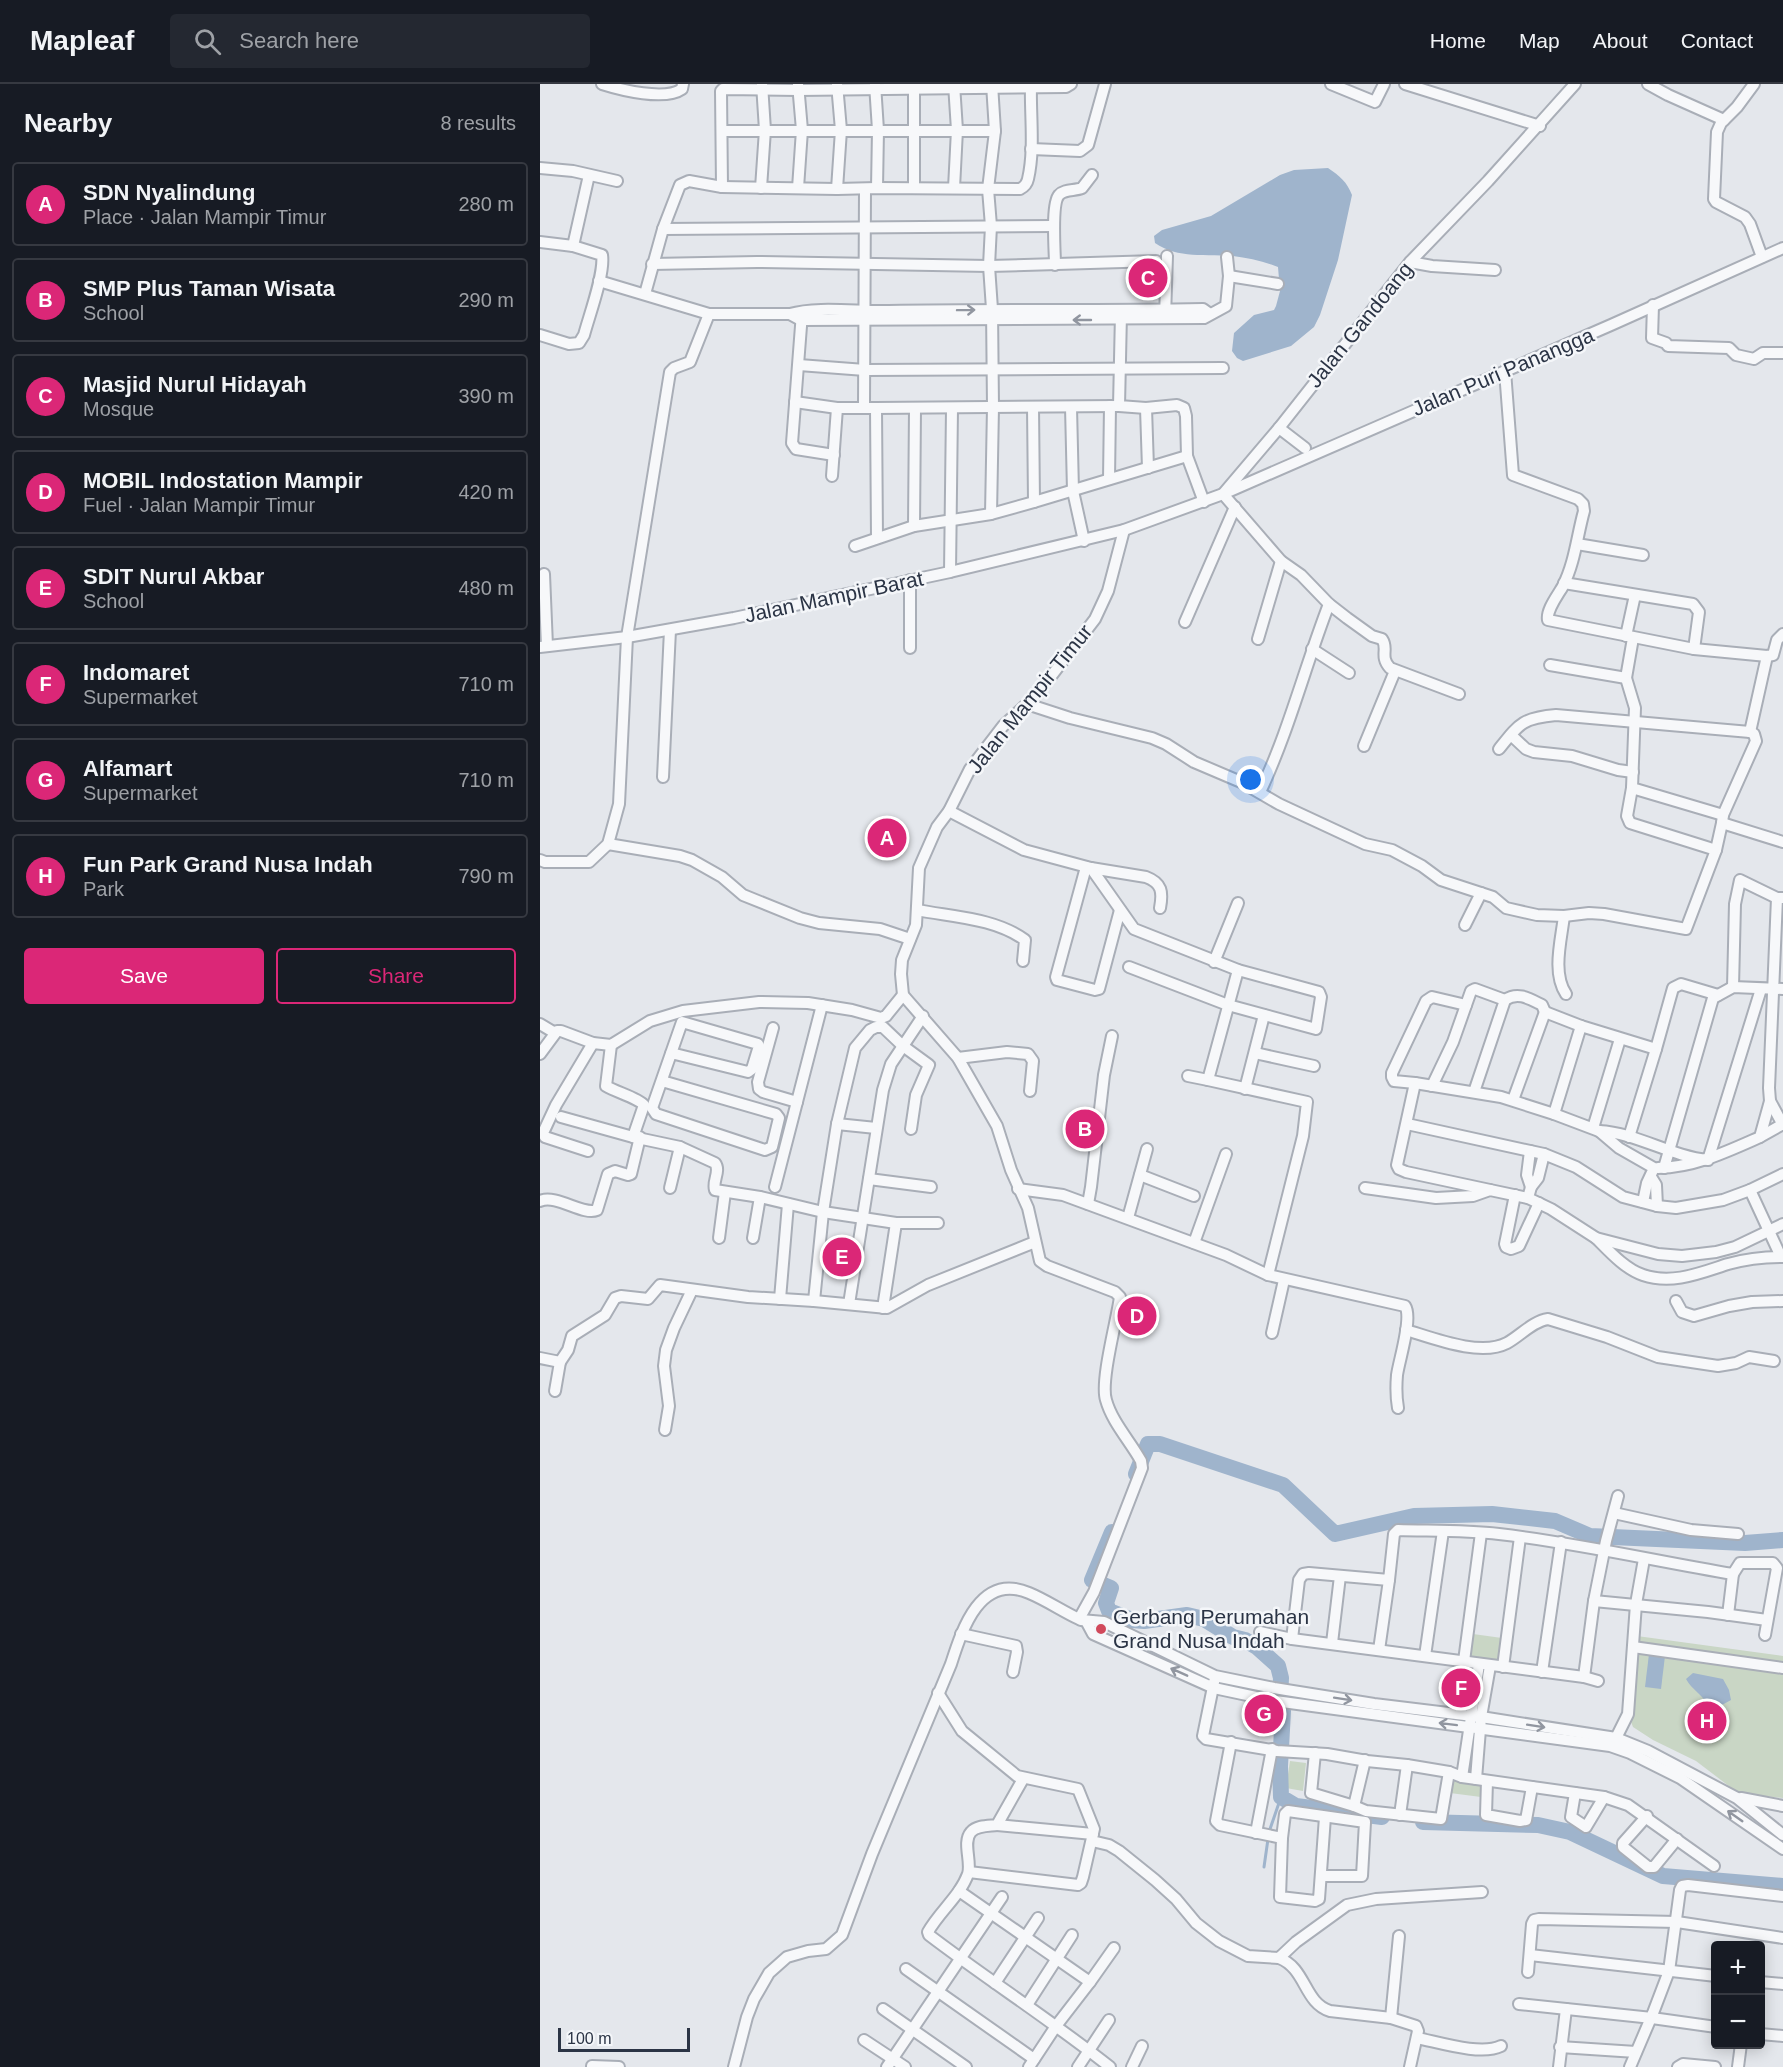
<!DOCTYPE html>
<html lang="en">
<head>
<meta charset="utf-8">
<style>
  :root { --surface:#171b24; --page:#242831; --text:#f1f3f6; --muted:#9ea1a6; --line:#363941; --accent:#db2777 }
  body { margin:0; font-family:Helvetica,sans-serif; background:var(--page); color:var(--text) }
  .controls { position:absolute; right:18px; bottom:18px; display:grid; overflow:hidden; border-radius:6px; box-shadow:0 3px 15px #0003 }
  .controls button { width:54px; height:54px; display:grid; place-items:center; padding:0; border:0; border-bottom:2px solid var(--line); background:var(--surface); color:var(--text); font:30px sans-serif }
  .scale { position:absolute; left:18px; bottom:15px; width:132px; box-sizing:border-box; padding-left:6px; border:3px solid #2b3445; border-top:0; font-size:16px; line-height:21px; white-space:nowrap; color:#2b3445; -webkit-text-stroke:4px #f4f6f9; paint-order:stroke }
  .you { position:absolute; left:711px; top:696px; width:21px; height:21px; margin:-15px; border:4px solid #fff; border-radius:50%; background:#1a73e8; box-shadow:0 0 0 9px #1a73e833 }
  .badge { display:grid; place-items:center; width:39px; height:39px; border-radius:50%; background:var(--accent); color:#fff; font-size:20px; font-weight:700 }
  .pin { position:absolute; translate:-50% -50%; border:3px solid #fff; box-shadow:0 2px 6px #0006 }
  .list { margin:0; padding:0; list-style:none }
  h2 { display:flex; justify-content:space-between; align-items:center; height:78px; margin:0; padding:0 24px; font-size:26px }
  h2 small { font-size:20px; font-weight:400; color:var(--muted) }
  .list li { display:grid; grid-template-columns:39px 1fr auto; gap:18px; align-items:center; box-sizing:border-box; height:84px; margin:0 12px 12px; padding:0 12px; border:2px solid var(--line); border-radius:6px }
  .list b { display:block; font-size:22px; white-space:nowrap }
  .list p { margin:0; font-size:20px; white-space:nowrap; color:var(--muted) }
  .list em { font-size:20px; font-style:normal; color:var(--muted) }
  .actions { display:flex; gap:12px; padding:18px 24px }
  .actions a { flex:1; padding:14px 0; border:2px solid var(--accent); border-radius:6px; text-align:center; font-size:21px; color:var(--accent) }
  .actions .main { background:var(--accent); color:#fff }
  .icon { flex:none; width:33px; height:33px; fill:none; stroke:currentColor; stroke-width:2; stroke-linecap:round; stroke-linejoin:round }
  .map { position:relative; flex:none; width:1243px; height:1983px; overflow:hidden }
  header { display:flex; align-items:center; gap:36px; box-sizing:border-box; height:84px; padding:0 30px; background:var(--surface); border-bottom:2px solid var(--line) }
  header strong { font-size:28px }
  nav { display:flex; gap:33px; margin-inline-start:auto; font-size:21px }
  .search { width:420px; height:54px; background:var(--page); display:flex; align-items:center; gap:15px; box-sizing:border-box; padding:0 21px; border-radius:6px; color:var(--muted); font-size:22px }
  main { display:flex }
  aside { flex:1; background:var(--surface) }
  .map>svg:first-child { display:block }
  .green { fill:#c9d6c5 }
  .water { fill:#9fb4cc }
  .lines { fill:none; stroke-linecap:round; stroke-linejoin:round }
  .stream { stroke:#9fb4cc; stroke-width:3 }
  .river { stroke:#9fb4cc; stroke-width:16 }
  .minor-casing { stroke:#a9aeb7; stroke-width:14 }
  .minor { stroke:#f7f8fa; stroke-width:10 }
  .oneway { stroke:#9196a0 }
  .poi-dot { fill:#d1495b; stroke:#f4f6f9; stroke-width:2 }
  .labels { text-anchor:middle; stroke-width:5; stroke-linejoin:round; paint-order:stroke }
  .street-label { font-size:21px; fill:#2b3445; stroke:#f4f6f9 }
  .poi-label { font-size:21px; fill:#2b3445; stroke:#f4f6f9; text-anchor:start }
</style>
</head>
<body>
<header>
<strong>Mapleaf</strong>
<div class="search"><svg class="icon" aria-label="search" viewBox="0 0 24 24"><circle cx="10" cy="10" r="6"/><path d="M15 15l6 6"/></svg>Search here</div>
<nav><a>Home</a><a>Map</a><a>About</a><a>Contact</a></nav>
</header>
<main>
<aside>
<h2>Nearby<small>8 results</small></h2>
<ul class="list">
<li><span class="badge">A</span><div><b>SDN Nyalindung</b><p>Place · Jalan Mampir Timur</p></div><em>280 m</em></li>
<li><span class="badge">B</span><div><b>SMP Plus Taman Wisata</b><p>School</p></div><em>290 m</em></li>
<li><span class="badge">C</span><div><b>Masjid Nurul Hidayah</b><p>Mosque</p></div><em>390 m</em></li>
<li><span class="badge">D</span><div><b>MOBIL Indostation Mampir</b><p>Fuel · Jalan Mampir Timur</p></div><em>420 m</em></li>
<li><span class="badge">E</span><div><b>SDIT Nurul Akbar</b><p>School</p></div><em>480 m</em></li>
<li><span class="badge">F</span><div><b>Indomaret</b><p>Supermarket</p></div><em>710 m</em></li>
<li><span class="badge">G</span><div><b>Alfamart</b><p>Supermarket</p></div><em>710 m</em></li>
<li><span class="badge">H</span><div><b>Fun Park Grand Nusa Indah</b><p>Park</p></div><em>790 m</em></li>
</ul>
<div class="actions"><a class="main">Save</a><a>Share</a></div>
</aside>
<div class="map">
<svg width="1243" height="1983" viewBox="0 0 1243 1983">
  <rect width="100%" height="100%" fill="#e4e7ec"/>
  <g class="green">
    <path d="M933,1550L962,1554L958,1579L930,1574Z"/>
    <path d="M1097,1552L1243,1572V1714L1198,1709L1156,1677L1113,1656L1093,1643L1088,1630Z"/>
    <path d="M750,1677L766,1679L763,1707L746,1704Z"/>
    <path d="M913,1693L943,1698L941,1713L910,1709Z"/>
  </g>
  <g class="water">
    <path d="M788,84C800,92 807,98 812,111L798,176L780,231L774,243L751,262L703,277L697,274L692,267L694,249L714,231L734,226L736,222L740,207L738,183C723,177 708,174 693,172C666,170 638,175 615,159L614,152L622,146L671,132L740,91L754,86Z"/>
    <path d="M1109,1570L1125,1572L1121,1605L1105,1603Z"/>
    <path d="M1153,1589L1183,1595L1189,1606L1191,1616L1180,1622L1167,1620C1161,1609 1152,1606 1146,1595Z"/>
  </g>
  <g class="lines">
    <g class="stream">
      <path d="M729,1748L741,1713"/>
      <path d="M724,1783L728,1755"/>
    </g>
    <g class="river">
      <path d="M596,1390L608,1360H620L743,1401L795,1450L874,1432L952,1430L1015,1437L1050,1452L1205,1459L1243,1456"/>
      <path d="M572,1448L552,1496L571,1504L566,1519L569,1527L592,1536L604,1537L647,1531L664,1535L693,1553L705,1556L717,1563L738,1582L741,1594L740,1613L743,1627L740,1682L741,1713L756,1722L842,1733"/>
      <path d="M883,1738L998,1741L1030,1748L1123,1792L1243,1802"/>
    </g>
    <g class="minor-casing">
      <g id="minor">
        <path d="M62,0C81,6 125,17 142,5L143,0"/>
        <path d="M297,0L301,46L297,105"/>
        <path d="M335,0L338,46L337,104"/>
        <path d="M791,0L835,18L844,0"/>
        <path d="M865,0L1000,42"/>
        <path d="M1108,0L1128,11L1184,36"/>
        <path d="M1214,0L1197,23L1181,39L1177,48L1174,115L1176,118L1205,133L1210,140L1222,173"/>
        <path d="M182,47H455"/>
        <path d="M491,65L540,67L548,61L565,0"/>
        <path d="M0,84L33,87L77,97"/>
        <path d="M182,103L297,105L337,104L480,105C484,103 487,100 488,95C495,65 490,30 491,0"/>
        <path d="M221,104L225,46L222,0"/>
        <path d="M258,104L262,46L258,0"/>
        <path d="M374,104V0"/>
        <path d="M414,104L417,46L414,0"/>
        <path d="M123,145L513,142"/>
        <path d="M0,158L33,162L62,171C65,189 49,232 44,251L39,259L29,260L0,251"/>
        <path d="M33,162L49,91"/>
        <path d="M870,178L892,182L955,186"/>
        <path d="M112,180L217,178L449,182L616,177"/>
        <path d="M515,181C515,167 511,120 519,111C524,105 535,107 542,104L552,91"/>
        <path d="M689,192L738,200"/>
        <path d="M59,197L169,230H250C277,222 319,228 349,227C454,225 559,227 663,225L670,230"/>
        <path d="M105,210L123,145L140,101L149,97L182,103L181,7L183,5L258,6L526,3L531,0"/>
        <path d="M1113,221L1112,254L1126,259L1128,262L1189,264L1196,271L1214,275L1223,269H1243"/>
        <path d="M262,229L252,359L256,365L294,371"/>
        <path d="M581,229L579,322L606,324L637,321L644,324L646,332L647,372"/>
        <path d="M250,230L261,236L664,234L686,222L689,192L687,173"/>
        <path d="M625,233L627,172"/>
        <path d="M259,281L325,286L683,284"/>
        <path d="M965,287L973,391L1038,415L1043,420L1044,427C1037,452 1035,478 1023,502C1018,511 1006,526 1008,536L1154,565L1227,572L1233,571L1237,556L1243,550"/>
        <path d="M255,318L297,324H336L579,322"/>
        <path d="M324,323L325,106"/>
        <path d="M493,323L494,418"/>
        <path d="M531,323L533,407L544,457"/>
        <path d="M336,324L337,454"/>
        <path d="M606,324L608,384"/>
        <path d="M739,344L765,364"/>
        <path d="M292,392L297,324"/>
        <path d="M569,395L570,322"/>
        <path d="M451,430L453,323L452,225L449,182L451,142L448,105L455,47L452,0"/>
        <path d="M374,442L375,325"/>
        <path d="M1037,460L1103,471"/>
        <path d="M315,462L374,442L451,430L494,418L647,372L664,418"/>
        <path d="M410,488L412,325"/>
        <path d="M4,490L7,562"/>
        <path d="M1024,499L1153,520L1159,528L1154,565"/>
        <path d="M645,538L695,423"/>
        <path d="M1086,552L1095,511"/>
        <path d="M718,555L741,477"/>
        <path d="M0,563L87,553L194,534L410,488L584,446L683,410L739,344L870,178L948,97L1035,0"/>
        <path d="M370,564V496"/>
        <path d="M772,565L809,589"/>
        <path d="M1010,581L1086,594L1093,554"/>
        <path d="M1086,594L1095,624L1092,704L1183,731"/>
        <path d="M919,610L850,584C839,572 849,565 842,555L832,552L807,534L789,520L761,491L741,477L683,410L1071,241L1243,164"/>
        <path d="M487,620L530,634L612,654L626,660L654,678L701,698L739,720L825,760L852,766L882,782L901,796L953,813L966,824L997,831L1024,832L1049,829L1064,830L1146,845L1176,766L1182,739L1243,758"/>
        <path d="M1210,648L1227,572"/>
        <path d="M971,651L986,665L994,668L1032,672L1078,686L1093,688"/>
        <path d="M824,662L855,587"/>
        <path d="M959,665C979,640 982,634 1016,631L1210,648L1214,650L1216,657L1183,731L1182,739"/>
        <path d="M123,693L130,546"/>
        <path d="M1092,704L1087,732L1090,739L1176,766"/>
        <path d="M720,708C749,647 765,582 789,520"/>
        <path d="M409,727L484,766L551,784L606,793C622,799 623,808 620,824"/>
        <path d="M68,760L140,772L152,776L182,793L203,811L260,834L279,839L340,845L370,855"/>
        <path d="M0,776L5,778H49L68,760L79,720L87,553L130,288L134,284L150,278L169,230"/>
        <path d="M546,783L516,893L517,896L555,906L559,905L580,826"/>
        <path d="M551,784L594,845L698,886L779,908L781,913L776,945L688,921L589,883"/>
        <path d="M1237,814L1229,1004L1230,1017L1243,1041"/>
        <path d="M377,826C413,833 455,834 485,856L483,877"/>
        <path d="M1024,832C1021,857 1012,889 1026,910"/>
        <path d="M925,841L941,809"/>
        <path d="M674,878L698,819"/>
        <path d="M698,886L668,996L767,1018L763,1052L728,1191"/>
        <path d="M1193,903L1195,820L1200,796L1237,814H1243"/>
        <path d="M926,921L892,913L886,917L852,989V993L854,997L875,999L857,1081L859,1085L866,1088L950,1106"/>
        <path d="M0,940L15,949"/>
        <path d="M233,944L218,998L219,1005L223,1008L257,1018"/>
        <path d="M71,961L66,1002C76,1008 98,1014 104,1021L93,1053"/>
        <path d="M715,969L774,982"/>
        <path d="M0,970L17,947H21L53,959L71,961L110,937L143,927L219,918L268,919L312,926L341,934L346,932L363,911"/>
        <path d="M418,974L467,968L488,970L493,977L490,1007"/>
        <path d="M648,992L668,996"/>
        <path d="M122,997L236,1030L239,1034L232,1063L225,1066L116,1030L112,1024L142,938L218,960L219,962L212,985L208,988L131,969"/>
        <path d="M875,999L961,1013L1014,1030L1059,1047L1079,1064L1114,1084L1107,1099L1103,1118"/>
        <path d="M892,1002L913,958L931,907L935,905L965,916"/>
        <path d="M705,1005L724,931"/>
        <path d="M934,1008L965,916C978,907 990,915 1002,921L1005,928"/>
        <path d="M973,1016L1005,928L1041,942"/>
        <path d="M1014,1030L1041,942L1116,965"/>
        <path d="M21,1033L93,1053L140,1063L175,1079C181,1087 172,1097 175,1106L220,1113L283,1128L356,1139H398"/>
        <path d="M297,1040L336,1044"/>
        <path d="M867,1040L1004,1070L1036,1083L1083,1113L1117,1122L1136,1124L1183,1116L1210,1106L1243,1090"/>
        <path d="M1053,1044L1080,955"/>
        <path d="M1059,1047C1097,1049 1130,1072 1168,1076L1221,905"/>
        <path d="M1089,1053L1116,965L1133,904L1141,900L1178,911"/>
        <path d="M1220,1053L1243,1040"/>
        <path d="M48,1067L5,1053L3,1049L16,1021L53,959"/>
        <path d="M990,1067L987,1091L991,1103"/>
        <path d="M1004,1070L998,1094L991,1103L988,1114L1011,1125L1056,1154L1118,1170L1142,1172L1176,1168L1195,1163L1243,1140"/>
        <path d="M1118,1084C1155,1083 1186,1068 1220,1053L1230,1017"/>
        <path d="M1124,1084L1173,914L1193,903L1243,905"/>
        <path d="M600,1091L654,1112"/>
        <path d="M1111,1093L1116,1101L1117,1122"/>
        <path d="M329,1095L391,1103"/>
        <path d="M235,1103L282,921"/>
        <path d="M130,1104L140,1063"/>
        <path d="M825,1104L896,1114L933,1112L950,1106L988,1114"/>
        <path d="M478,1105L523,1111L686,1171L728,1191L865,1222C873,1234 859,1276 857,1291C856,1303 856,1313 858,1324"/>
        <path d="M1210,1106L1241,1173"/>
        <path d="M975,1111L965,1160L966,1163L971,1165L979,1162L999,1119"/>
        <path d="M0,1117C17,1110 43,1132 57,1126L68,1090L75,1087L88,1091L91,1090L100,1053"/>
        <path d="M548,1120L551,1103L564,991L572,952"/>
        <path d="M588,1134L607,1065"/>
        <path d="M179,1154L185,1108"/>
        <path d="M213,1154L220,1113"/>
        <path d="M1056,1154C1069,1167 1085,1185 1103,1191C1132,1201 1160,1189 1188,1180C1206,1175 1224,1173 1243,1173"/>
        <path d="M654,1159L686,1070"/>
        <path d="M240,1215L248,1120"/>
        <path d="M274,1217L283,1128L297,1040L315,964L330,946L336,943H343L363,962L389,981L376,1011L371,1045"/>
        <path d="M1136,1217L1142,1228L1154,1232L1189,1222L1212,1218L1243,1217"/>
        <path d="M309,1220L343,1006L351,980L383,932"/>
        <path d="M343,1224L356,1139"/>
        <path d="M866,1246C893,1254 940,1273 967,1259C980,1252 993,1237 1008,1235L1067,1253L1118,1273L1178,1282L1196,1279L1209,1273L1234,1277"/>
        <path d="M732,1249L744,1196"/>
        <path d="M0,1274L20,1278L28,1266L32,1252L65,1231L75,1214L81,1212L108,1215L120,1201L208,1213L274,1217L347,1224L388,1201L495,1158"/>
        <path d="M15,1307L20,1278"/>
        <path d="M125,1346L129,1322L124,1282L126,1266L134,1244L152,1206"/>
        <path d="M1074,1429L1151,1446L1198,1450"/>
        <path d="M1054,1517L1168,1528L1227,1536"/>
        <path d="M1188,1531L1193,1490"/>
        <path d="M541,1536L564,1538L675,1592L734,1604L834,1620L941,1633L1076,1654L1108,1667L1197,1714L1243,1751"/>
        <path d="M546,1537L553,1550L674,1604L735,1617L1070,1662L1090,1669L1140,1694L1243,1765"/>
        <path d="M720,1548L752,1555L1044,1593L1058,1597"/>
        <path d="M421,1550L476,1562L477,1568L473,1588"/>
        <path d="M752,1555L759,1496L763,1490L769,1489L849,1496L854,1450L858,1446C891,1447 925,1446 959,1450C1038,1459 1115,1477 1193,1490L1200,1479H1233L1237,1484L1225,1551"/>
        <path d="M792,1559L800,1492"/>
        <path d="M1093,1563L1243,1584"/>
        <path d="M839,1566L849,1496"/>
        <path d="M885,1572L903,1447"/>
        <path d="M924,1577L941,1449"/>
        <path d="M963,1583L980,1453"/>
        <path d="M1002,1588L1021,1458"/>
        <path d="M1044,1593L1054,1517L1066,1457L1078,1412"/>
        <path d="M674,1598L663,1652L666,1655L737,1667L787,1670L827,1677L867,1681L909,1688L922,1693L1064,1713L1088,1721L1174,1782"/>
        <path d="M398,1609L422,1647L477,1692L538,1705L554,1745L543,1793L541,1799L538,1801L429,1788"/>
        <path d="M1076,1654L1088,1630L1096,1520L1104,1475"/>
        <path d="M691,1658L676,1737L680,1741L742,1754L740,1813L775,1817L779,1815L785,1733"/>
        <path d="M775,1669L771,1709L814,1722L826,1727L901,1735L909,1688"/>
        <path d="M922,1693L939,1580"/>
        <path d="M483,1695L457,1741C449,1742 437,1741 431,1748C422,1758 432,1778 428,1790C420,1812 399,1828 388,1848L389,1851C448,1896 511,1936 570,1983"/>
        <path d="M936,1695L941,1633L950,1582"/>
        <path d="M947,1697L946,1731L980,1737L986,1736L992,1703"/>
        <path d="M1035,1709L1031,1733L1046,1743L1064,1713"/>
        <path d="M1201,1714L1243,1722"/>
        <path d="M814,1722L825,1676"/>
        <path d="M860,1731L867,1681"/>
        <path d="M1107,1732L1083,1759V1763L1108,1783H1114L1137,1755"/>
        <path d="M457,1741L553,1750"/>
        <path d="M716,1749L732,1665"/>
        <path d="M742,1754L745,1730L748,1727L825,1738L822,1792H782"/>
        <path d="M552,1757L569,1761L579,1767L615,1796L636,1815L656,1839L679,1857L708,1872L739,1874L756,1858L807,1821L836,1815L942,1808"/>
        <path d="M419,1807L550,1898L516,1942L489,1983"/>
        <path d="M990,1871L1176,1892"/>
        <path d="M739,1874C766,1884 764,1919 790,1927L851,1934L876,1942L878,1947L870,1983"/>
        <path d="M366,1885L494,1975"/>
        <path d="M988,1888L992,1840L994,1836L999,1835L1137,1838L1243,1854"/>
        <path d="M550,1898L574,1864"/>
        <path d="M1220,1898L1243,1900"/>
        <path d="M455,1899L498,1834"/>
        <path d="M979,1920L1112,1934L1176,1943"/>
        <path d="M487,1921L532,1851"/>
        <path d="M343,1925L426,1983"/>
        <path d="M851,1934L859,1852"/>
        <path d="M1220,1950L1243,1952"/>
        <path d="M877,1954C898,1958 941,1972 961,1962"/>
        <path d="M324,1956L365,1983"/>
        <path d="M1020,1963L1096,1968"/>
        <path d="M52,1982L79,1983"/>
        <path d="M194,1983L207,1933L214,1915L229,1889L247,1873L268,1867L286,1865L302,1851L332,1770L411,1580C422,1546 440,1488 489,1509C506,1516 522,1527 539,1535L554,1508L602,1384L601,1377C590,1357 572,1338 566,1316C560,1297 577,1236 580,1213L575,1208L507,1182L500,1177L488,1124L471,1086L457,1042L418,974L363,911L361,890L362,876L376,841L379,784L397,743L409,727L430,685L463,642L487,620L512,591L555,535L568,507L584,446"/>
        <path d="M347,1983L462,1813"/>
        <path d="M538,1983L569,1936"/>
        <path d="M592,1983L602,1962"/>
        <path d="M1019,1983L1026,1925"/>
        <path d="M1090,1983L1113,1929L1129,1887L1140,1806L1142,1802L1148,1801L1243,1812"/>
        <path d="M1138,1983L1143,1980L1175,1983"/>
        <path d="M1198,1983L1201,1960"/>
      </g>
    </g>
    <use href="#minor" class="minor"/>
  </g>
  <defs><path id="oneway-shaft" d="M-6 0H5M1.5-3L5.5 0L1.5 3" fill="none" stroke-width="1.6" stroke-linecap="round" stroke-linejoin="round" transform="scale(1.5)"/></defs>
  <g class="oneway">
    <use href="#oneway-shaft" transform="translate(426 226) rotate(-1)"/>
    <use href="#oneway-shaft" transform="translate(542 236) rotate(180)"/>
    <use href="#oneway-shaft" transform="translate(639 1588) rotate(-156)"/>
    <use href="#oneway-shaft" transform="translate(803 1615) rotate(9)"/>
    <use href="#oneway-shaft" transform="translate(908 1640) rotate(-173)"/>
    <use href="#oneway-shaft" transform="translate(996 1642) rotate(9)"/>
    <use href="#oneway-shaft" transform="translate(1195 1732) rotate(-145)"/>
  </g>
  <circle class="poi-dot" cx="561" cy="1545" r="6"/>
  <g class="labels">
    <g class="street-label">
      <text transform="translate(820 241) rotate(-51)" y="7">Jalan Gandoang</text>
      <text transform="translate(963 288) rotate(-23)" y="7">Jalan Puri Panangga</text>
      <text transform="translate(294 513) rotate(-12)" y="7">Jalan Mampir Barat</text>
      <text transform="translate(490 615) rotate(-51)" y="7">Jalan Mampir Timur</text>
    </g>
    <g class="poi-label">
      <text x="573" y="1540">Gerbang Perumahan<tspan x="573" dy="24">Grand Nusa Indah</tspan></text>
    </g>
  </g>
</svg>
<div class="controls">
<button>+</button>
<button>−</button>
</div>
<div class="scale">100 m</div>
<div class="you"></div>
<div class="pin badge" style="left:347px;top:754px">A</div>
<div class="pin badge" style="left:545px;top:1045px">B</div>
<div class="pin badge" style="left:608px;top:194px">C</div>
<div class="pin badge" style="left:597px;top:1232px">D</div>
<div class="pin badge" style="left:302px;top:1173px">E</div>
<div class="pin badge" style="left:921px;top:1604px">F</div>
<div class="pin badge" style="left:724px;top:1630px">G</div>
<div class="pin badge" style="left:1167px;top:1637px">H</div>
</div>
</main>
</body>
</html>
